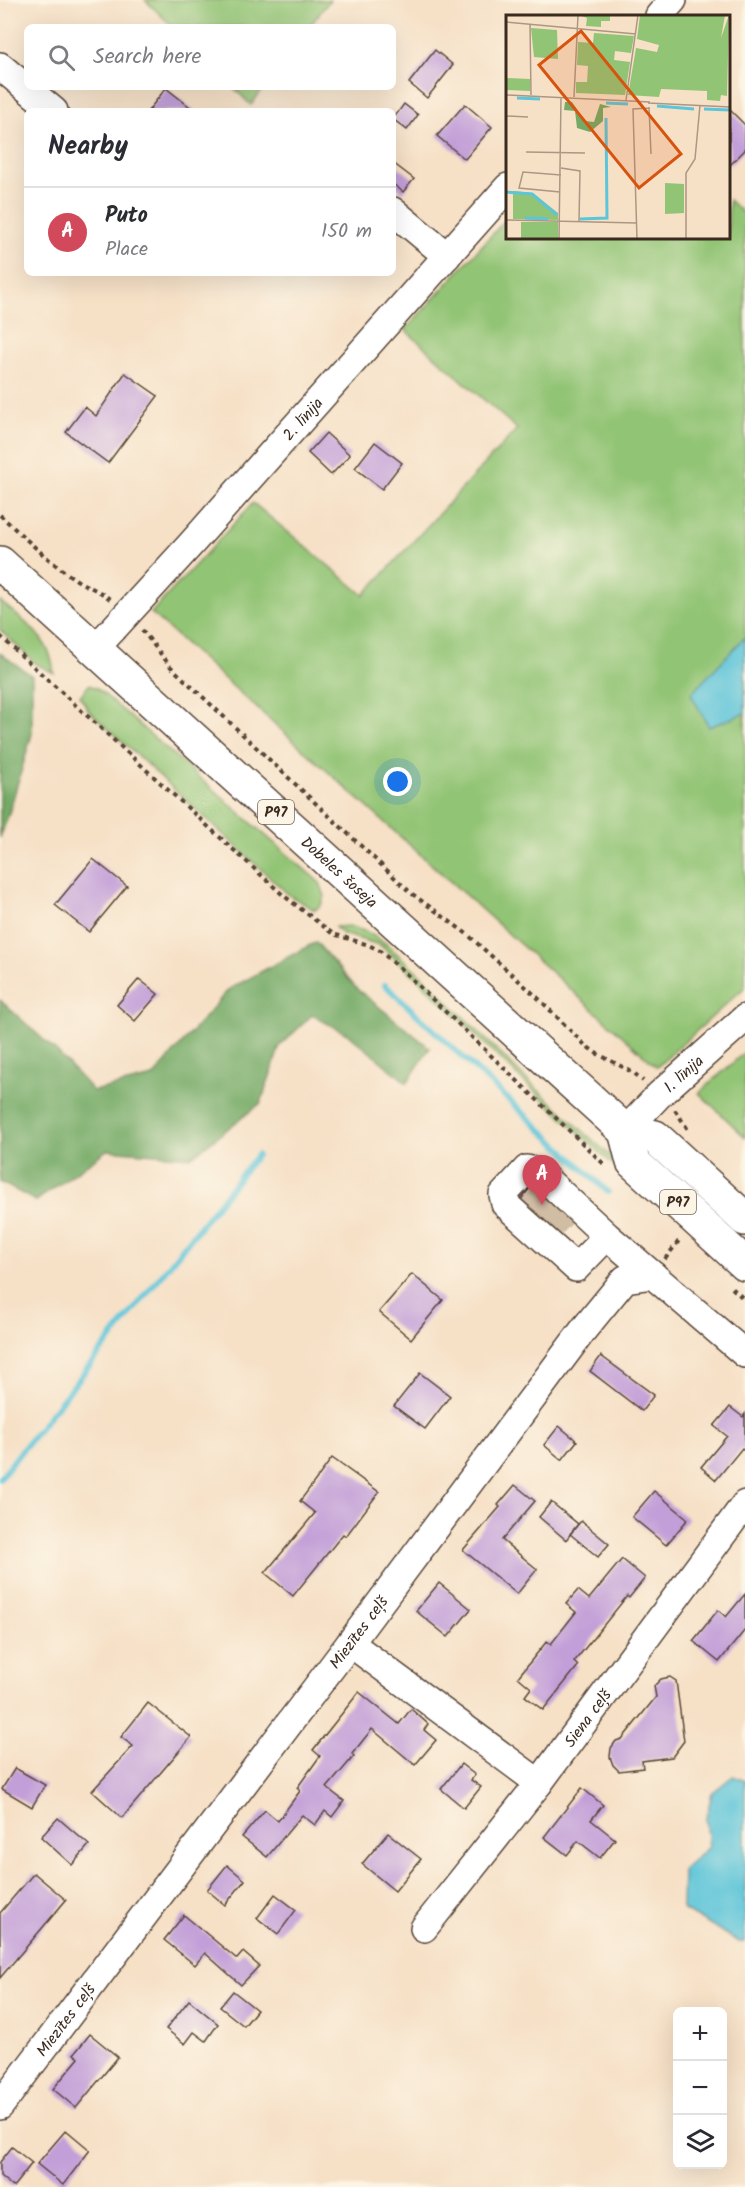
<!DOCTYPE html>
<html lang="en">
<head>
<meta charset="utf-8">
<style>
  :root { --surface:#fff; --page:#f7f7f7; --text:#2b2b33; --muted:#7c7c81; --line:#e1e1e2; --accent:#d1495b }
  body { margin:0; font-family:Kalam,sans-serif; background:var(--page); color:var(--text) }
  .controls { position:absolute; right:18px; bottom:18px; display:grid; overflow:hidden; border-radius:9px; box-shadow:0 6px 24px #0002 }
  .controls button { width:54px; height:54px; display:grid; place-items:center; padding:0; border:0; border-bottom:2px solid var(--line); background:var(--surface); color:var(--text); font:30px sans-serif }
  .you { position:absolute; left:398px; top:782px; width:21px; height:21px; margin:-15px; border:4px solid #fff; border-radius:50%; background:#1a73e8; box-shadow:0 0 0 9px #1a73e833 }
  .badge { display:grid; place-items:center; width:39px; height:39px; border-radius:50%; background:var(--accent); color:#fff; font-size:20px; font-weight:700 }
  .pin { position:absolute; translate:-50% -50px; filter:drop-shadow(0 2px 3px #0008) }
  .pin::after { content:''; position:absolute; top:32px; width:21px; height:18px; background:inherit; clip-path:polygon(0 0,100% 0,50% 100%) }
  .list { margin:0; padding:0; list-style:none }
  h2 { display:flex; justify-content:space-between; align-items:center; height:78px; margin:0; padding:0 24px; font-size:26px }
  h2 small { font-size:20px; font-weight:400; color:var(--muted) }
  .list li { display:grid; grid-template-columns:39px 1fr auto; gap:18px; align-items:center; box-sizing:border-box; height:90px; padding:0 24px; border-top:2px solid var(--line) }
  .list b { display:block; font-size:22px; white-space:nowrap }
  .list p { margin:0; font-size:20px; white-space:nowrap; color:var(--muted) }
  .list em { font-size:20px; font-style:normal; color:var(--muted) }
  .icon { flex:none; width:33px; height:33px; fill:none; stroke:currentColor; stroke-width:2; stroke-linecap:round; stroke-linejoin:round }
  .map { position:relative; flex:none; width:745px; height:2187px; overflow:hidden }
  .search { position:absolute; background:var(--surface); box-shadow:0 6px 24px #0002; left:24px; top:24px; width:372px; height:66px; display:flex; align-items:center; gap:15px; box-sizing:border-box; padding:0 21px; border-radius:9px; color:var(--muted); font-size:22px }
  .panel { position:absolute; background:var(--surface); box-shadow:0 6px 24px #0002; left:24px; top:108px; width:372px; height:168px; border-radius:9px }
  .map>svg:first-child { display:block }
  .green { fill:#92c475; stroke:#66774a; stroke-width:1.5 }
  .forest { fill:#75aa66; stroke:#586a42; stroke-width:1.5 }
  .water { fill:#5dc5d9; stroke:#4c787c; stroke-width:1.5 }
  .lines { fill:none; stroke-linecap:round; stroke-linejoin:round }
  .stream { stroke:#5dc5d9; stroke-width:6 }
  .building { fill:#c29fd8 }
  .minor-tunnel { stroke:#d1bca4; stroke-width:27; stroke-dasharray:27 14; stroke-linecap:butt }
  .minor-casing { stroke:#574537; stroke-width:30 }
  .major-casing { stroke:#574537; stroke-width:36 }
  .path { stroke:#574537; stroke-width:4; stroke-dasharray:4.5 4.5; stroke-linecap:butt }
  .minor { stroke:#fff; stroke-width:27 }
  .major { stroke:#fff; stroke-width:33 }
  .labels { text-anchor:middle; stroke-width:5; stroke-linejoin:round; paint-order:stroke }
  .shield { fill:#fcf5e5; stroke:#75675a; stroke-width:1.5 }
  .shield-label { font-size:15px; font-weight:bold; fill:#3b2a1e }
  .street-label { font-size:16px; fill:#3b2a1e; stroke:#fcf5e5 }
  .inset-river { fill:none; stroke:#5dc5d9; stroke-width:3 }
  .inset-road { fill:none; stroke:#ab9783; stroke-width:1.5 }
  .view { fill:#d7540e; fill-opacity:0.15; stroke:#d7540e; stroke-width:3 }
  .inset-edge { fill:none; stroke:#3b2a1e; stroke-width:3 }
</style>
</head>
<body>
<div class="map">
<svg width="745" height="2187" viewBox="0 0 745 2187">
  <rect width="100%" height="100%" fill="#fcf5e5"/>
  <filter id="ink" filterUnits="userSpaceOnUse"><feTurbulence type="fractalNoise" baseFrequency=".0167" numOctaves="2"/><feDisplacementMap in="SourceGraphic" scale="12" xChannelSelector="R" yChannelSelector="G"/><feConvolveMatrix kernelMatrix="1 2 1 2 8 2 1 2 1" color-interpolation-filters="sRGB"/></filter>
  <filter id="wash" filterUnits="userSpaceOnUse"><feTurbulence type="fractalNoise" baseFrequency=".008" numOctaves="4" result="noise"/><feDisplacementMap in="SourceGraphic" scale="24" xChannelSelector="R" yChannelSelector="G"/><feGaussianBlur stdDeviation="1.35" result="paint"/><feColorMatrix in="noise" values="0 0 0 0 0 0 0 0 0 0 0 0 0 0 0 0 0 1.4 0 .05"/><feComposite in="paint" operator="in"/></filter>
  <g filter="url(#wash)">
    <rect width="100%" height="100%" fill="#f6e0c6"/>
    <g class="green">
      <path d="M145,0H330L309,27H173Z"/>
      <path d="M233,87H264L251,105Z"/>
      <path d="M729,200L745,215V987L657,1067L151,613L253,503L364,595L517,429L405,330L508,217V237H728Z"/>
      <path d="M0,601C25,623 51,637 54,673L36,664L0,630Z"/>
      <path d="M89,685L97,688L320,883L325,896L321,905L315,910L290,896L89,711L80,696Z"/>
      <path d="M349,926L367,932L384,942L422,976L524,1077L644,1187L639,1189L522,1080L419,980L380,945L343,934L335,927Z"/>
      <path d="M745,1052V1137L699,1093Z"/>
    </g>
    <g class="forest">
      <path d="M0,653L32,676V734L9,813L0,838Z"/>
      <path d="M316,942L357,989L430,1048L407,1083L349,1035L312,1015L280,1046L261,1103L191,1157L107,1150L36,1201L0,1182V1000L57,1052L93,1091L153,1077L229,989Z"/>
    </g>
    <g class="water">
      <path d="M745,637V713L709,727L691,694Z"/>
      <path d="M733,1776L745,1781V1942H739L682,1909L683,1869L709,1847L706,1818L712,1793Z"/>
    </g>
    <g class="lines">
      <g class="stream">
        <path d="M385,985L608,1192"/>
        <path d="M0,1478L257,1155"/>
      </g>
    </g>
    <g id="blocks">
      <g class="building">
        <path d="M435,50L453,65L427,98L409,83Z"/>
        <path d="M166,88L195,111H148Z"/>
        <path d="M404,104L418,115L407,130L393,119Z"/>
        <path d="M465,104L492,127L465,159L437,136Z"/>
        <path d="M729,109L745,125V150L729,166Z"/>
        <path d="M393,163L414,179L403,192L393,184Z"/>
        <path d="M125,373L158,396L108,463L66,432L85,407L96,416Z"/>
        <path d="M326,433L350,455L331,475L308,453Z"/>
        <path d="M375,442L402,463L382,489L355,468Z"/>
        <path d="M93,859L127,886L89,932L55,905Z"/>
        <path d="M139,979L158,994L135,1021L117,1005Z"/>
        <path d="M531,1187L566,1220L557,1230L522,1198Z"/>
        <path d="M412,1274L443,1300L411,1339L379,1312Z"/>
        <path d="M601,1356L654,1395L642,1411L590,1371Z"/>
        <path d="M420,1373L450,1396L425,1429L394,1406Z"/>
        <path d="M730,1407L743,1417L745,1414V1451L742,1448L716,1480L701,1467L727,1436L714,1426Z"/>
        <path d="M559,1426L577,1441L562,1460L544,1445Z"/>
        <path d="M332,1458L379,1492L346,1536L343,1534L293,1596L265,1573L315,1513L300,1501Z"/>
        <path d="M515,1485L535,1501L502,1540L537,1569L517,1594L463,1550L500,1507L498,1505Z"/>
        <path d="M654,1491L688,1519L666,1545L632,1517Z"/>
        <path d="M551,1502L578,1524L566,1540L539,1517Z"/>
        <path d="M581,1521L609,1544L598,1557L570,1534Z"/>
        <path d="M622,1559L645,1578L629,1598L627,1596L574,1662L578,1666L543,1710L525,1696L531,1688L518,1677L547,1641L551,1644L576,1612L566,1604L578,1590L589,1599Z"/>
        <path d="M439,1583L471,1609L448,1637L416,1611Z"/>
        <path d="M745,1594V1630L719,1662L693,1641L718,1610L726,1617Z"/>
        <path d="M670,1677L676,1681L684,1741L672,1757L642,1761L643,1768L619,1771L613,1765L610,1757L611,1748L616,1741L622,1739L656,1697L654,1686L661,1679Z"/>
        <path d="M359,1692L399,1724L411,1709L428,1724L424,1730L436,1740L415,1765L372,1729L352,1754L354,1756L327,1788L344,1801L332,1817L325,1811L315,1825L302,1815L267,1857L242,1837L265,1810L278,1821L300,1791L297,1788L320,1756L313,1750Z"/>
        <path d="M148,1703L191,1737L122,1818L92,1791L133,1746L121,1737Z"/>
        <path d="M461,1764L475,1775L471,1780L481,1787L464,1808L441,1789Z"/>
        <path d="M15,1768L45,1785L32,1807L2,1789Z"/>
        <path d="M582,1788L603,1805L591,1820L615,1839L600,1858L578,1841L567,1855L544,1837Z"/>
        <path d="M58,1818L89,1845L72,1865L41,1837Z"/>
        <path d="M388,1833L421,1859L395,1891L362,1864Z"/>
        <path d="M227,1865L245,1880L225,1905L207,1890Z"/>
        <path d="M34,1873L66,1900L0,1978V1913Z"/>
        <path d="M275,1894L296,1910L278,1934L257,1918Z"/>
        <path d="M184,1915L237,1959L243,1952L259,1966L241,1985L205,1953L195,1965L164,1940Z"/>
        <path d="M233,1991L257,2010L244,2026L220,2007Z"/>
        <path d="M189,2000L218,2024L206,2041L194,2032L185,2044L166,2029Z"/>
        <path d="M90,2034L118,2057L76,2108L53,2089L79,2058L74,2054Z"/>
        <path d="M66,2130L90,2150L63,2185L37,2164Z"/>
        <path d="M12,2147L32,2163L13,2187L0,2176V2162Z"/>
      </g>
    </g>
  </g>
  <g filter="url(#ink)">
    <use href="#blocks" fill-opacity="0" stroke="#574537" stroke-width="1.5"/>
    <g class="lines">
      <g class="minor-tunnel">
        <path d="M531,1210L547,1193"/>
        <path d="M550,1227L566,1210"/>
      </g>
      <g class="minor-casing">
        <g id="minor">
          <path d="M659,16L673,0"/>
          <path d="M0,66L54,111"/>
          <path d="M393,211L447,256"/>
          <path id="s1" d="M95,649L191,544L508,187"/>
          <path id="s2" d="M625,1131L659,1095L745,1018"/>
          <path d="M607,1236L576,1268L505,1204L503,1195L527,1169L538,1172L607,1236L745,1354"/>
          <path d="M350,1643L539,1783"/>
          <path id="s3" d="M424,1928L539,1783L745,1504"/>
          <path id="s4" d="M0,2106L350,1643L584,1329L625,1279L653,1275"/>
        </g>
      </g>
      <g class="major-casing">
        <g id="major">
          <path id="s5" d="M0,563L625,1131L655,1137L745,1219"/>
          <path d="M625,1131L633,1162L745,1264"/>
        </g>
      </g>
      <g class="path">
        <path d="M0,515C24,537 48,561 75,579C86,587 100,590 111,600"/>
        <path d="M142,630L171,667L411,893L467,934L537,997L585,1045L596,1053L634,1073L643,1081"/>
        <path d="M0,636L283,895L333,934L369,945L380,951L402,970L606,1166"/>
        <path d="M675,1110L689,1131"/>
        <path d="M665,1259L681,1238"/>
        <path d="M732,1288L745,1300"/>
      </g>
      <use href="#minor" class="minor"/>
      <use href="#major" class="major"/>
    </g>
  </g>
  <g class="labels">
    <g class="shield">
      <rect x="258" y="800" width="36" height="24" rx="4.5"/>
      <rect x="660" y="1190" width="36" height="24" rx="4.5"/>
    </g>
    <g class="shield-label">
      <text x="276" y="817">P97</text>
      <text x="678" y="1207">P97</text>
    </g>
    <g class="street-label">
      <text dy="6" stroke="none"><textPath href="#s1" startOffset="310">2. līnija</textPath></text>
      <text dy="6" stroke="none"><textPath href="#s5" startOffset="459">Dobeles šoseja</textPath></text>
      <text dy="6" stroke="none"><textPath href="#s2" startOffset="82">1. līnija</textPath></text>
      <text dy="6" stroke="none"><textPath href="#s4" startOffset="594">Miezītes ceļš</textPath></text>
      <text dy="6" stroke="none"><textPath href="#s3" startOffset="266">Siena ceļš</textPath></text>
      <text dy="6" stroke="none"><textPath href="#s4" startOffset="108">Miezītes ceļš</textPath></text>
    </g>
  </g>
  <g transform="translate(506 15)">
    <rect width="224" height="224" fill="#f6e0c6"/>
    <path d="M73,0H104V6H95V12L80,11L81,3ZM134,0H219L215,23L223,0L221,81L215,80L214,86L201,85V76L155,74L153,82L122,80L130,33L151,37L153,30L131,24ZM25,13L51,15L52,44L28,42ZM88,18L128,21L125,38L109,36L108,45L124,47L119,80L70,78V67H81L82,51L71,50L72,27L87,28ZM0,63L24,64V76L0,75ZM159,168L178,169V198L159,199ZM7,176L27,178L52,198V205L7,204ZM15,207H52V223L15,224Z" fill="#92c475"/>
    <path d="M59,87H66L79,106L88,107L94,89L105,92L97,93V106L84,117L71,113L69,96L58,95Z" fill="#75aa66"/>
    <path class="inset-river" d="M11,83L34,84M100,88L122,89M151,91L188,94M198,94L224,95M0,177L26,179L51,200M19,203L42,204M74,204L101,203L100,103"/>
    <path class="inset-road" d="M0,7L130,19M24,9L25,80M0,80L144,87M68,82L72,0M120,85L132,0M142,88L224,92M143,92L145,139M0,101L22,102M20,137L79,138M55,153L74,156L73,206M54,177L13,173L17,157L55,160M0,205L131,208M53,224L55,82M131,224L127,94L143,93M180,224V158L189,144L194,90"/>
    <path class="view" d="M75,16L175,139L133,173L33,50Z"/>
    <rect width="224" height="224" class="inset-edge"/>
  </g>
</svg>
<div class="controls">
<button>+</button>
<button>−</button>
<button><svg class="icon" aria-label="layers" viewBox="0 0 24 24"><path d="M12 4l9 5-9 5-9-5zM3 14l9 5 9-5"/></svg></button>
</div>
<div class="you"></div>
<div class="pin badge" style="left:542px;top:1205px">A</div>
<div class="search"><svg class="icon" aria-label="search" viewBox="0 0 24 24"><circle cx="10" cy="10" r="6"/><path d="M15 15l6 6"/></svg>Search here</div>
<section class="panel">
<h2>Nearby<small></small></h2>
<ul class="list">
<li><span class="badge">A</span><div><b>Puto</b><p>Place</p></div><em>150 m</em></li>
</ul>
</section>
</div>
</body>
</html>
